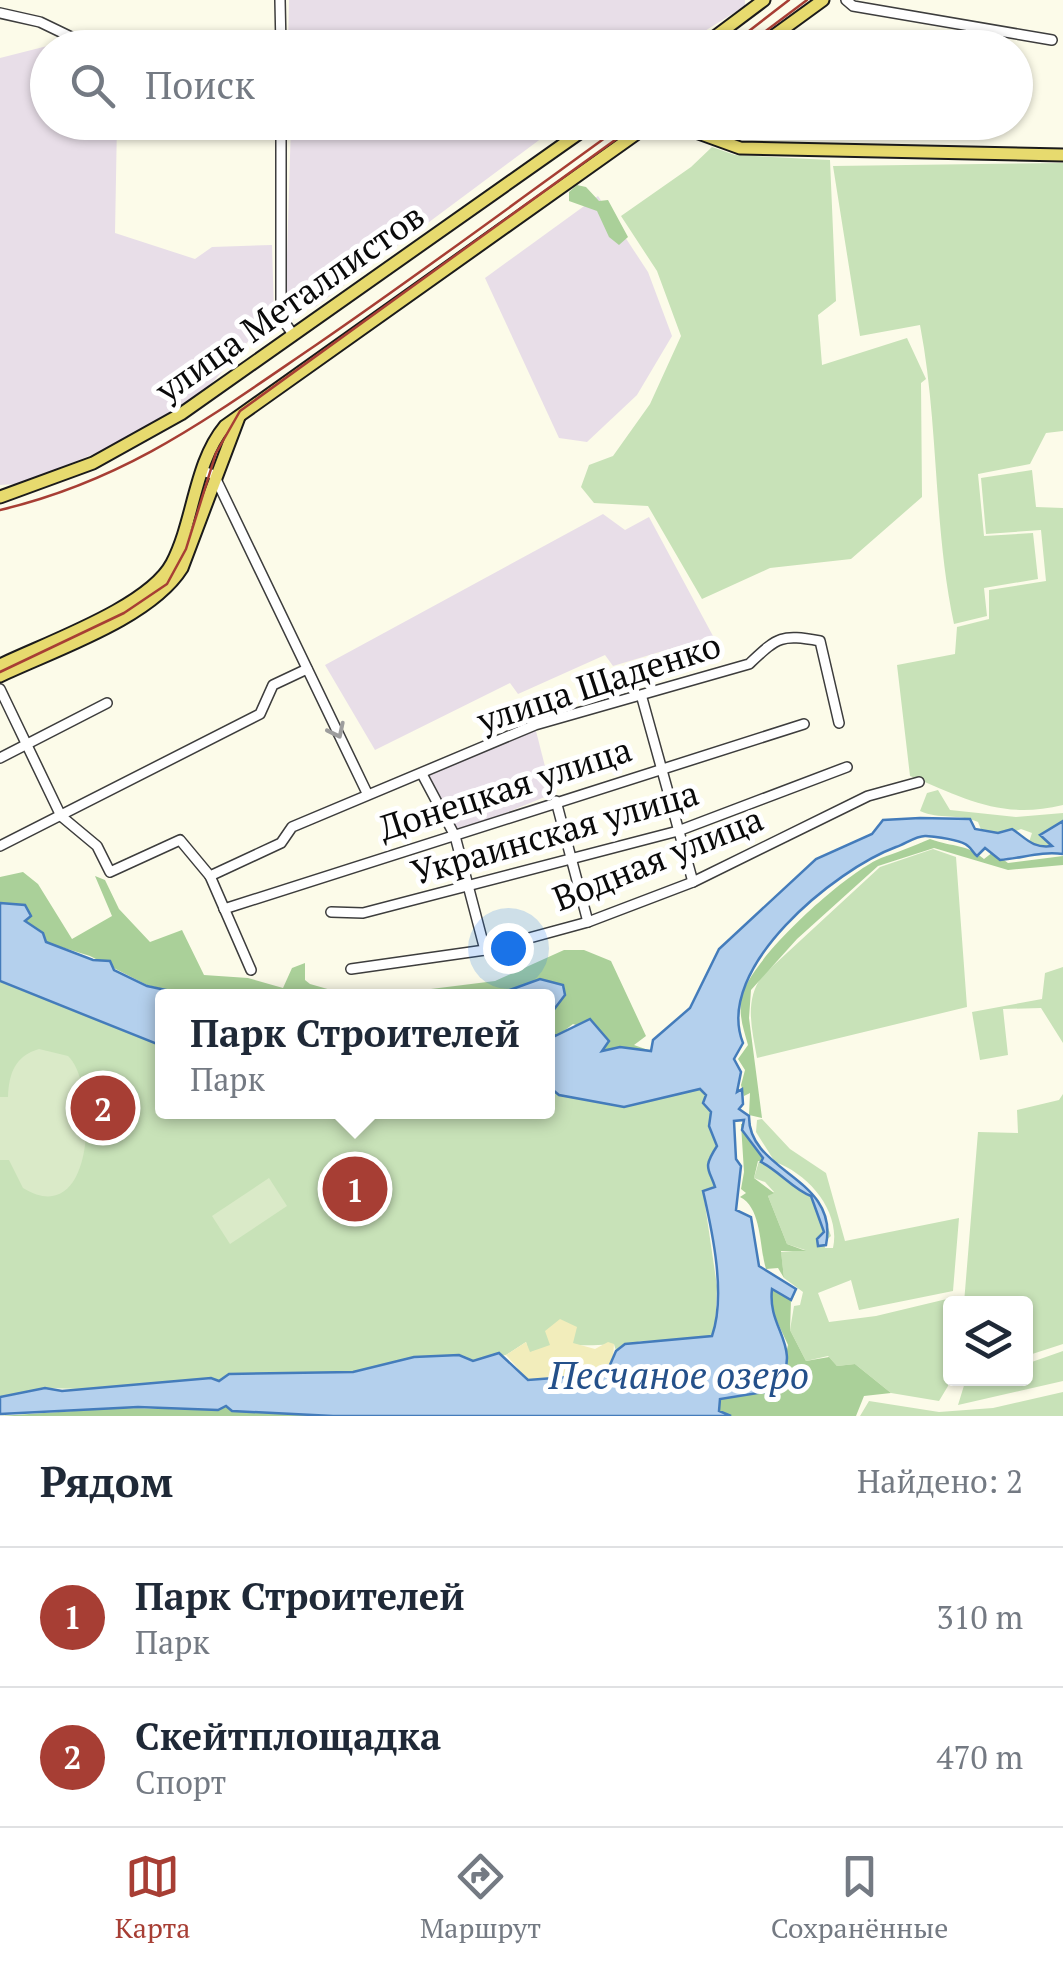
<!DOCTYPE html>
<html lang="ru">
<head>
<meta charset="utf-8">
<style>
  :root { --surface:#fff; --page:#f6f6f7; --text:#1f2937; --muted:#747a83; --line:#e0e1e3; --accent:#a73e34 }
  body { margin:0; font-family:"PT Serif",serif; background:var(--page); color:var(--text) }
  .controls { position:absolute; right:30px; bottom:30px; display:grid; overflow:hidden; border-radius:10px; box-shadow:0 2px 8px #0004 }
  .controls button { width:90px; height:90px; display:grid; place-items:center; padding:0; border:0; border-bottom:2px solid var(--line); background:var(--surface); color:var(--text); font:50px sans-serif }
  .you { position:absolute; left:508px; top:948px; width:35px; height:35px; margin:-25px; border:8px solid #fff; border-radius:50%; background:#1a73e8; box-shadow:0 0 0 15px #1a73e833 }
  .badge { display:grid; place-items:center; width:65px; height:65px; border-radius:50%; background:var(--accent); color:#fff; font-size:32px; font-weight:700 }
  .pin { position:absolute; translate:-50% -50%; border:5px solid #fff; box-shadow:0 2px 10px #0006 }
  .popup { position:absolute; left:155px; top:989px; width:400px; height:130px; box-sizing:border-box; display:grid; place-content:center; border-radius:10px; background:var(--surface); filter:drop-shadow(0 2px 8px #0005); font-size:32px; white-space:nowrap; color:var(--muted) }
  .popup b { font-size:38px; color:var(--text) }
  .popup::after { content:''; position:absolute; left:50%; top:100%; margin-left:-20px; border:20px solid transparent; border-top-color:var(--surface) }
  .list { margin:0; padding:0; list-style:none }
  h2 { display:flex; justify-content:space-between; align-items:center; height:130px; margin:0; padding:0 40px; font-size:42px }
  h2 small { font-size:32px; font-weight:400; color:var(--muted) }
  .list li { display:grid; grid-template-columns:65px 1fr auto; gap:30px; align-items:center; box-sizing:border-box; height:140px; padding:0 40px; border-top:2px solid var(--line) }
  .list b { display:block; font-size:38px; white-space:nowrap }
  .list p { margin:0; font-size:32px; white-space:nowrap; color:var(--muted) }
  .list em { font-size:32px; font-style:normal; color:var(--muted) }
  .icon { flex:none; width:55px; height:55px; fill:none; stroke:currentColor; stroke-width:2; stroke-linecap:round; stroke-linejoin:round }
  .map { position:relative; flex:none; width:1063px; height:1416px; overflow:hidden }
  .search { position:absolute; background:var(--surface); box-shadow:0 2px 8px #0004; left:30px; right:30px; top:30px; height:110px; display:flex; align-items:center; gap:25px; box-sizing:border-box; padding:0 35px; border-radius:55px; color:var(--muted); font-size:38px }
  .sheet { height:410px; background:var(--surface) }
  nav { display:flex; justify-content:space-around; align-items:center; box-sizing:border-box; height:140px; border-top:2px solid var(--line); background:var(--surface); font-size:28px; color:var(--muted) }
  nav a { display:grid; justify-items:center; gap:5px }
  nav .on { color:var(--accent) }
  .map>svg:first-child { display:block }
  .industrial { fill:#e8dee8 }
  .green { fill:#c8e2b8 }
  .forest { fill:#aad099 }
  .sand { fill:#f2edbb }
  .pitch { fill:#daeac8 }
  .water { fill:#b4d0ed; stroke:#447cbb; stroke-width:2.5 }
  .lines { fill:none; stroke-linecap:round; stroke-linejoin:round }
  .minor-casing { stroke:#3d3d3d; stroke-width:12 }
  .major-casing { stroke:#1b1b1b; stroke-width:15 }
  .minor { stroke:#fff; stroke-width:9 }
  .major { stroke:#e7da6e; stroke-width:11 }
  .tram { stroke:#a73e34; stroke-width:2.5 }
  .rail { stroke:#a73e34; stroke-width:2.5 }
  .oneway { stroke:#9d9d9d }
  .labels { text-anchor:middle; stroke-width:10; stroke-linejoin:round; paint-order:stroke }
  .street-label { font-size:35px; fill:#0a0a0a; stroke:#fff }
  .water-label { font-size:38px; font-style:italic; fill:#24508a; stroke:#fff }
</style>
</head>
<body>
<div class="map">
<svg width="1063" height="1416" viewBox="0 0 1063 1416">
  <rect width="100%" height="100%" fill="#fcfbe9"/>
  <g class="industrial">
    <path d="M289,0H745V6L679,47L288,48Z"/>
    <path d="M63,42L73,47L48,48V122L117,123L115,233L195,259L212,247L272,245L274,312L206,390L169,416L128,440L47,473L16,484L0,485V58Z"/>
    <path d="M291,123V122L562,123L315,307L300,311L286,290Z"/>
    <path d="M598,196L648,272L672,336L637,395L587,442L559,438L485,278Z"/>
    <path d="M603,514L625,530L649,517L713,636L613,666L605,655L518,694L510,683L375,750L325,665Z"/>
    <path d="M535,727L552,794L459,832L428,773Z"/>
  </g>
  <g class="green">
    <path d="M712,147L735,155L830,160L836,301L818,315L822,365L907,338L926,379L921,383L922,497L851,559L770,568L702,599L648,506L594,503L581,487L589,465L613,456L650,404L681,336L657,271L621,216L691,167Z"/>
    <path d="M1063,163V431L1046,433L1030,464L978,474L984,536L1033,533L1038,579L984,588L987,616L954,624C933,525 939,424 920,325L860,336L833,166Z"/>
    <path d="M1032,470L1036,507L1063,508V805C1000,820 965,798 910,776L897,665L955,654L957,627L989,619V590L1046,581L1041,530L986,534L981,478Z"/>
    <path d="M938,790L950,810L1016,817L1063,813V828L1047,838L1056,845L1049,850L1028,845L1032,833L1021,829L1011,833L982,832L978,822C958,813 940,820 920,811L927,793Z"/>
    <path d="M933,849L956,857L967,1007L757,1058C752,1029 744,1001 762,976L880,867Z"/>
    <path d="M1063,967V1043L1041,1008L1003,1009L1008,1055L980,1060L972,1012L1042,999L1045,973Z"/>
    <path d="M0,981L162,1046V1112H548V1086L560,1095L624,1107L701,1089L706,1095L703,1103L711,1112L717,1147L709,1158L716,1188L703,1191L717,1286L715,1332L707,1339L640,1341L616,1351L614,1344C585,1347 559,1342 529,1353L526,1342L506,1355L472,1361L459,1355L414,1357L353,1372L83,1389L45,1388L0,1397Z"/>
    <path d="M1063,1094V1344L1026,1356V1304L964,1303L978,1132L1018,1133L1017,1110L1059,1100Z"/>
    <path d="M762,1119L790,1149L826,1173L845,1241L959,1218L953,1291L859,1310L851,1280L818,1293L829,1322L876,1316L951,1298L948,1386L939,1401L891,1393L855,1364L837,1366L828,1356L806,1361L790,1330L794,1306L800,1305L803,1292L784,1278L781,1252L805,1250L787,1244L768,1196L774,1192L765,1182L754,1178L759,1161L770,1162L769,1166L818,1199L831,1236L824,1242L825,1248H833C841,1212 809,1174 775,1162L756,1132L757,1120Z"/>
    <path d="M1063,1351V1381L958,1405L966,1379L1026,1378V1364Z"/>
    <path d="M1063,1392V1416H860L869,1401L939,1412L993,1408Z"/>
  </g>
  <g class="forest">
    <path d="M577,185L586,187L599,201L608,200L628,237L619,245L609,237L597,211L569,201V192Z"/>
    <path d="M930,839C955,848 965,843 984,859L993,852L1008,863L1063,856V865L1008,870L934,848L878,866L797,939L751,990L749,1018L762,1118L749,1115L750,1093L744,1096L741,1085L745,1070L738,1059L748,1045C744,1030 739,1018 741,1000C746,962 845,873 881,858C895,853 914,846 930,839Z"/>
    <path d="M23,872L38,884L72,939L112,916L95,876L105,880L119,909L150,942L182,930L204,975L248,978L283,988L292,968L305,963V980L310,984L352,996H194L147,985L90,956L45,942L43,934L24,921L25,905L0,903V877Z"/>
    <path d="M564,950H584L611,961L646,1036L634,1045L651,1051L620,1047L601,1051L599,1033L573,1024L556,1037L548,1029L549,1016L565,995L563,985L540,979L493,996H375L495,981Z"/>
    <path d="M751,1123L749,1134L770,1161H758L754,1178L774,1193L768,1196L787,1244L806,1251H781L784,1278L778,1268L766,1269C759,1246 762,1208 740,1197L746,1193L741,1189L744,1172L741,1124Z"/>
    <path d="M772,1288L791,1300L790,1330L806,1361L829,1357L837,1366L855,1364L891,1393L864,1396L856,1416H731L719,1411V1399L777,1390L788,1345L770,1306Z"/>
    <path d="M226,1406L333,1416H0L117,1408L218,1410Z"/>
  </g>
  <path class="sand" d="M560,1319L577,1327L573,1343L595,1349L608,1342L614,1344L612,1368L606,1374L528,1380L506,1355L526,1342L530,1352L550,1345L545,1331Z"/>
  <g class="pitch">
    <path d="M39,1049L68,1056C98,1084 97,1233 23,1188L9,1160H0V1097H8C9,1073 15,1056 39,1049Z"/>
    <path d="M85,1092L116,1094L121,1100L118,1118L103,1134L86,1135Z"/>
    <path d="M269,1178L287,1206L230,1244L212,1216Z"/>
  </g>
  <g class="water">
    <path d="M920,818L970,819L975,829L998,833L1012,829C1025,837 1032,849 1052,846L1040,835L1063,821V854C1041,851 1023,858 1000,860L985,848L977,856C973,853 972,849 968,846C960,839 936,837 925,836C916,836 905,844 896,847C836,869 713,968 743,1043L734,1059L741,1072L737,1092L742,1089L743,1104L739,1109L749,1116C748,1173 840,1177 826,1245L818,1246L817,1239L824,1232L811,1196C794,1190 779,1171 761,1162L763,1158L742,1130L744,1120L734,1121L736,1159L741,1166L736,1210L751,1217L759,1266L796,1289L791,1300L772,1289C767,1331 804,1344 777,1390L720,1399L719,1411L731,1416H333L232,1411L226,1406L218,1410L138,1407L0,1414V1397L45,1388L62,1391L211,1378L219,1381L229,1374L353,1372L414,1357L459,1355L473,1361L499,1353L528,1380L606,1374L616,1351L625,1344L712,1336C726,1296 713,1234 703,1191L715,1187C709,1168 702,1169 717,1146L709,1126L711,1112L703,1103L706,1095L700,1089L624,1107L559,1095L548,1086V996H493L540,979L563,985L565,995L549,1016L548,1029L555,1036L590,1019L609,1041L602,1051L620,1047L651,1051L653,1040L690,1008L719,949L816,859L872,834L883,820Z"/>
    <path d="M0,903L25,905L31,916L25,921L43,933L46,942L93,960L110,961L114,970L147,986L194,996H162V1046L0,981Z"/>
  </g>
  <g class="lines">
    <g class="minor-casing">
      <g id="minor">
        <path d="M280,0L281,48"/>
        <path d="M846,0L853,6L1052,40"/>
        <path d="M0,13L40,22L94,48"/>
        <path d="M281,122V317L292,333"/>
        <path d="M203,471L214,475L367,793"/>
        <path d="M0,689L61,816L97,846L110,872L180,840L210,876L281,843L292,827L535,725L749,664C778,637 780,634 820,641L839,723"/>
        <path d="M642,698L693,882"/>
        <path d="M0,758L107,703"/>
        <path d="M422,774L455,836L485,950"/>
        <path d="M556,801L588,922"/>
        <path d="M0,846L260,714L273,685L307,669"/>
        <path d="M210,876L251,970"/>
        <path d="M224,909L804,724"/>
        <path d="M331,912L363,913L678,831L847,767"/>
        <path d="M351,969L485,950L588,922L693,882L868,796L919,782"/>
      </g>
    </g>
    <g class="major-casing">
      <g id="major">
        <path d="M700,48L764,0"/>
        <path d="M757,48L823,0"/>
        <path d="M668,122L740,148L1063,155"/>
        <path d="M0,497L93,463L181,414L595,122"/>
        <path d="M0,665C45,643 149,607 172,563C194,521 194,463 225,426L653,122"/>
        <path d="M0,676C54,650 150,619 182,568L239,417"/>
      </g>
    </g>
    <use href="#minor" class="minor"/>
    <use href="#major" class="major"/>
    <g class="tram">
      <path d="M743,48L807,0"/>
      <path d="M0,672L124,613L167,584L186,549L216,453L240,411L640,122"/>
    </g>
    <g class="rail">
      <path d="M727,48L789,0"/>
      <path d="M0,510C127,480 210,417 316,345C421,273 523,197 627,122"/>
    </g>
  </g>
  <defs><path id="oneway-chevron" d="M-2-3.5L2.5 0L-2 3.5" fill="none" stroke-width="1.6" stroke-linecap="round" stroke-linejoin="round" transform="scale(2.5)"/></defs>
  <use class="oneway" href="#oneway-chevron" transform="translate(337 731) rotate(64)"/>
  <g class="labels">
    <g class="street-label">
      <text transform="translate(290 303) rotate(-35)" y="12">улица Металлистов</text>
      <text transform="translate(599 683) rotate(-18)" y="12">улица Щаденко</text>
      <text transform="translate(505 789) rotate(-18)" y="12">Донецкая улица</text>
      <text transform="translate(555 833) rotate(-16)" y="12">Украинская улица</text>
      <text transform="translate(658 859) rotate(-22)" y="12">Водная улица</text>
    </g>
    <g class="water-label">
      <text x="679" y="1389">Песчаное озеро</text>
    </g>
  </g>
</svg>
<div class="controls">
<button><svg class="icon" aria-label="layers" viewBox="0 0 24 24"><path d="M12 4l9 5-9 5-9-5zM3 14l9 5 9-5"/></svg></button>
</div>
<div class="you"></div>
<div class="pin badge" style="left:355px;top:1189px">1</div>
<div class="popup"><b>Парк Строителей</b>Парк</div>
<div class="pin badge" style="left:103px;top:1108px">2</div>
<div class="search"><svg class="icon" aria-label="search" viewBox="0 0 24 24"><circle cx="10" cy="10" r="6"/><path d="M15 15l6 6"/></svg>Поиск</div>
</div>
<section class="sheet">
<h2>Рядом<small>Найдено: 2</small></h2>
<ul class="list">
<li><span class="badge">1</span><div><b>Парк Строителей</b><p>Парк</p></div><em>310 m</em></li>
<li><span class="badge">2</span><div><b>Скейтплощадка</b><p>Спорт</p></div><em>470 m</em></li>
</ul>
</section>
<nav>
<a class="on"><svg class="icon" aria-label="map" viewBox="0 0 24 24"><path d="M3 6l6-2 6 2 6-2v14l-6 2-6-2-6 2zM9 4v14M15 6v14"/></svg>Карта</a>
<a><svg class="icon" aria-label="directions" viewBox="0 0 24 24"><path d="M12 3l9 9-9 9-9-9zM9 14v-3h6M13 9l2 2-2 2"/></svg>Маршрут</a>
<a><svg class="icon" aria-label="saved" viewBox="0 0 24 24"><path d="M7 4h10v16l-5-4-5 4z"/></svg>Сохранённые</a>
</nav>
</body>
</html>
